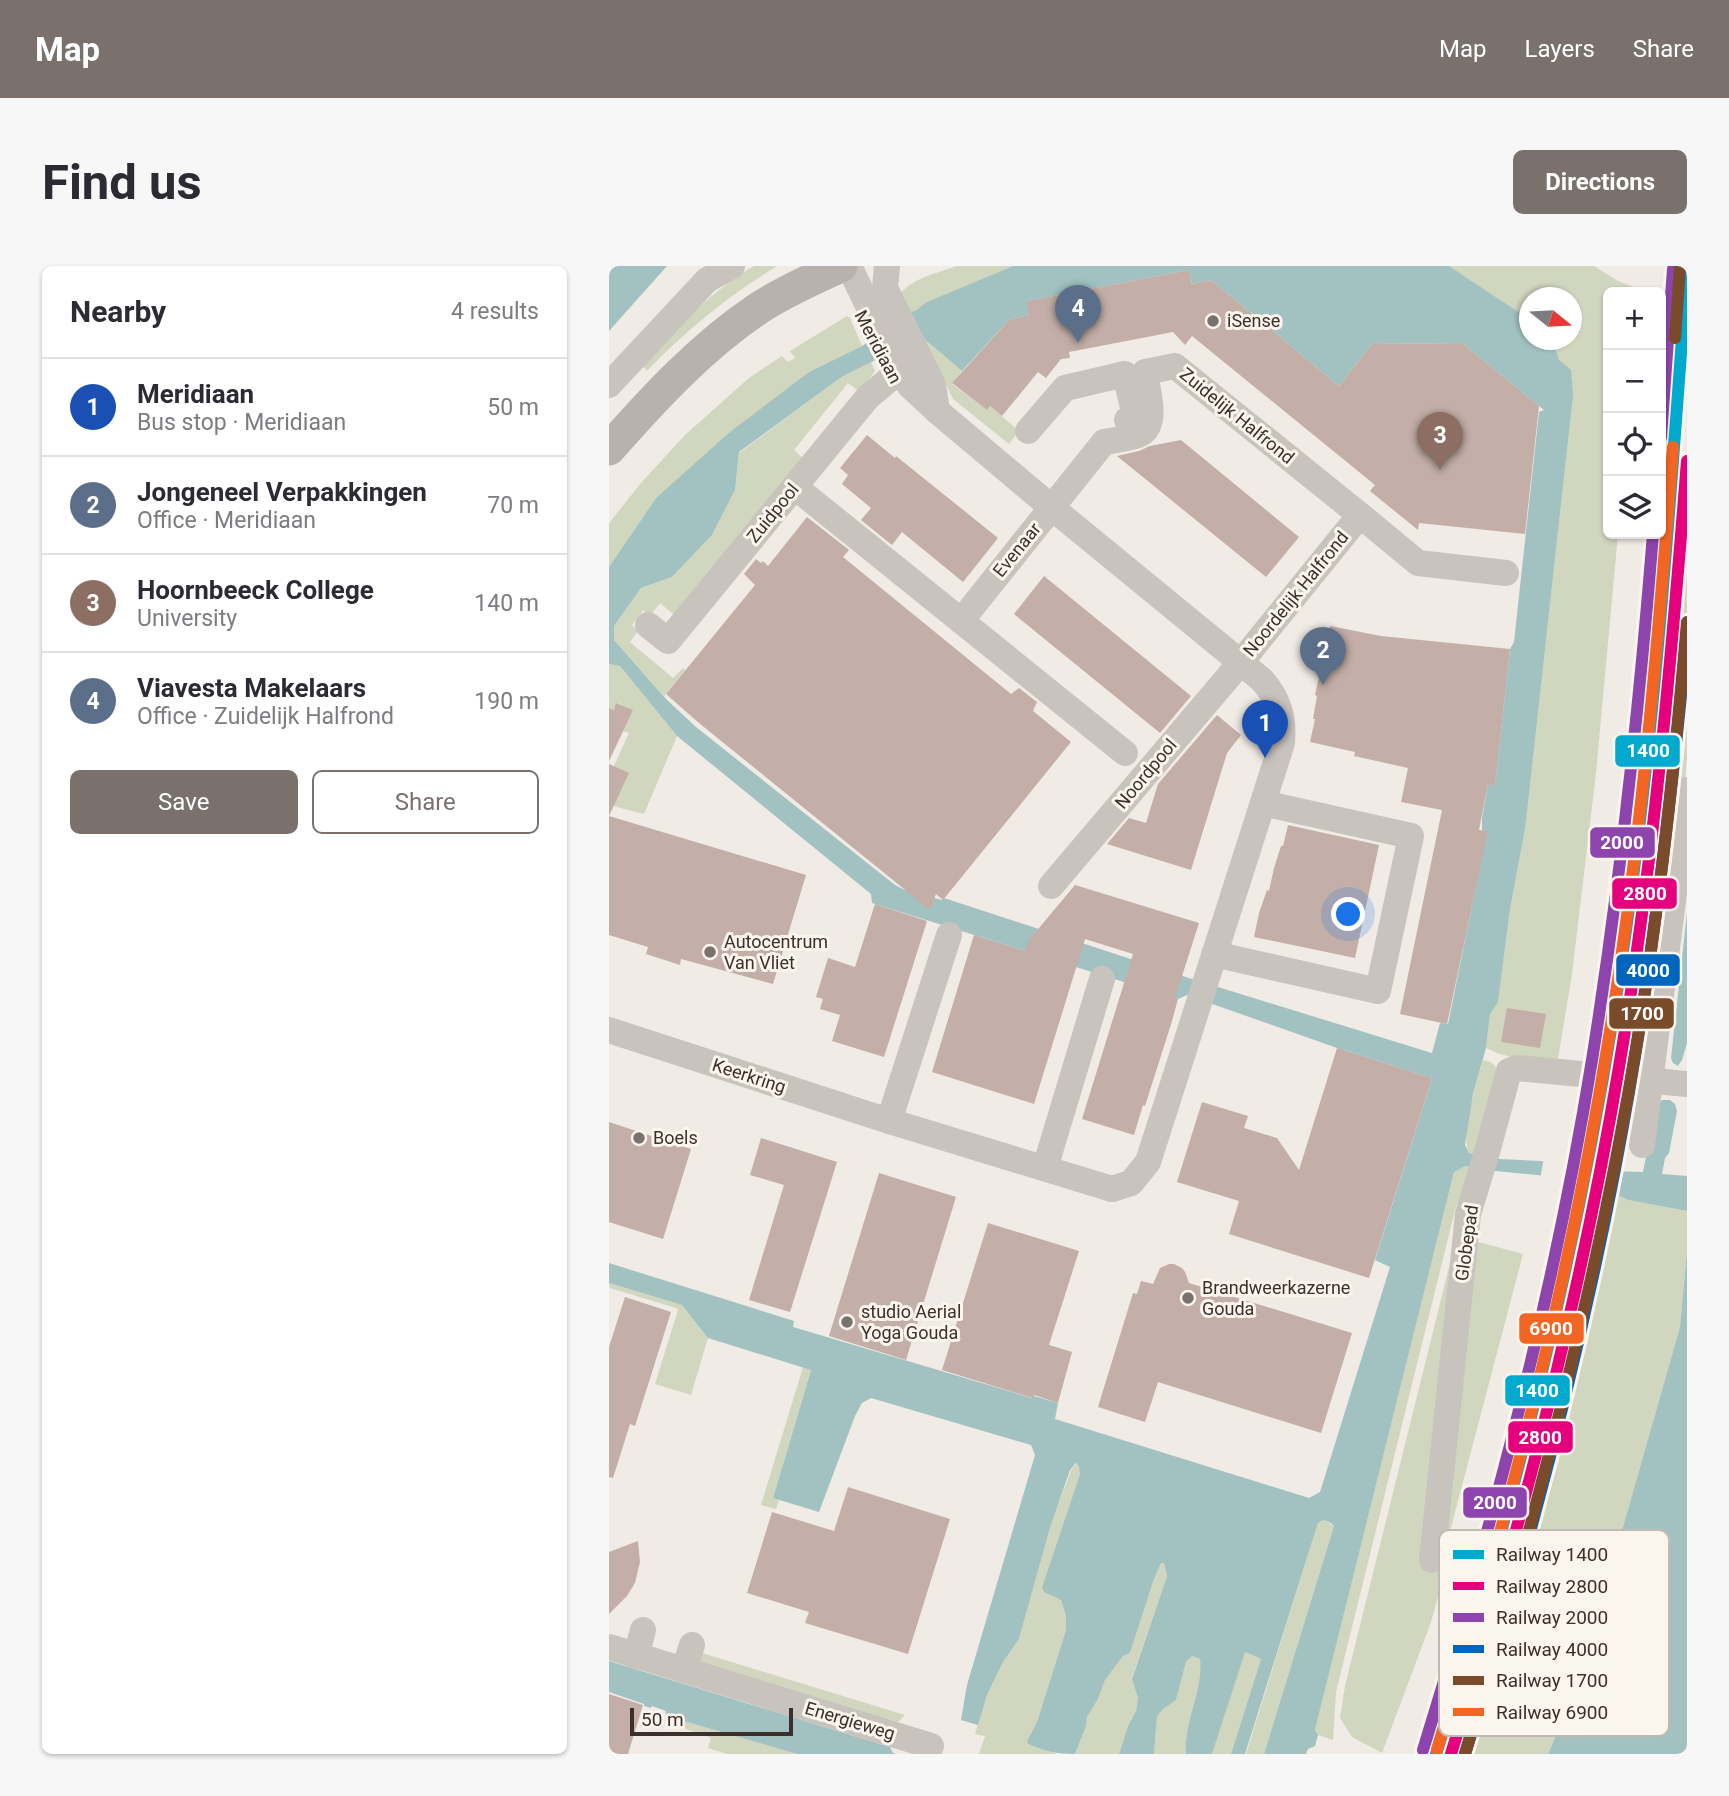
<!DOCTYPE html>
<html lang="en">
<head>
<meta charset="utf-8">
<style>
  :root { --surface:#fff; --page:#f7f7f7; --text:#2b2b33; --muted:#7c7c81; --line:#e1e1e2; --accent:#7a716c }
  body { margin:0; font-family:Roboto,sans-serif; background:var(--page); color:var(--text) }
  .controls { position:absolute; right:21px; top:21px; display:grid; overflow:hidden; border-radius:10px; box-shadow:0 2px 5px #0004 }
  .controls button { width:63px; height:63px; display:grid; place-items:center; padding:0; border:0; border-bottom:2px solid var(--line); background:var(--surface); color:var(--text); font:35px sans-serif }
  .compass { position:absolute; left:910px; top:21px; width:63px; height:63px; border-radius:50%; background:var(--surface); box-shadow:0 2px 5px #0004; rotate:108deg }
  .scale { position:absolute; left:21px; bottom:18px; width:163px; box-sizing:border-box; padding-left:7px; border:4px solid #3b302b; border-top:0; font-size:19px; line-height:24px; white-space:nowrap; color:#3b302b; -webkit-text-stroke:5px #fbf5ee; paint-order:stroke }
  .you { position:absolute; left:740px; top:649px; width:24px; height:24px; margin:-18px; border:5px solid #fff; border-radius:50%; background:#1a73e8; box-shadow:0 0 0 10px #1a73e833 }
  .badge { display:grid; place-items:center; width:46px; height:46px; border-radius:50%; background:var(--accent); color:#fff; font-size:23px; font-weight:700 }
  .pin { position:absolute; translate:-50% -58px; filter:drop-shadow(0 2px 4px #0008) }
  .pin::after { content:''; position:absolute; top:37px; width:24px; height:21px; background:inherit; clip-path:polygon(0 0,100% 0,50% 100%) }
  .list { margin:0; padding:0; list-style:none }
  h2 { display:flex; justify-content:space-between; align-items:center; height:91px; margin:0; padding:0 28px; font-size:30px }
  h2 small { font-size:23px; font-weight:400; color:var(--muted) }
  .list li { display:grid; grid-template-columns:46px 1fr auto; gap:21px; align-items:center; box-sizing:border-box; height:98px; padding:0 28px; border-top:2px solid var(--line) }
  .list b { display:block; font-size:26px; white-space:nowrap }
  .list p { margin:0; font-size:23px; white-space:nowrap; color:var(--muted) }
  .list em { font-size:23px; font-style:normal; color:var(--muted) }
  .actions { display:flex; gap:14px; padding:21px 28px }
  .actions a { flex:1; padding:16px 0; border:2px solid var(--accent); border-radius:10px; text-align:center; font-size:24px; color:var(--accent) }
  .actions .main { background:var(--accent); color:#fff }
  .icon { flex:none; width:38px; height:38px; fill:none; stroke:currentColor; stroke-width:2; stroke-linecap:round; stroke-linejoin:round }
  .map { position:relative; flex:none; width:1078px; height:1488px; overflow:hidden; border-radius:10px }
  header { display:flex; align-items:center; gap:42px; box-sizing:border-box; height:98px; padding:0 35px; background:var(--accent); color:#fff }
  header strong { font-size:33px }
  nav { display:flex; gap:38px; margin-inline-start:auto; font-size:24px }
  .intro { display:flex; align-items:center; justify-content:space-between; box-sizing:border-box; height:168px; padding:0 42px }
  h1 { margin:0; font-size:49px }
  .button { padding:18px 32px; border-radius:10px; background:var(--accent); color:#fff; font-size:24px; font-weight:700 }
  main { display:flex; gap:42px; padding:0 42px }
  aside { flex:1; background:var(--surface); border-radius:10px; box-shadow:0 2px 5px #0004 }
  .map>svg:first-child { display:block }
  .green { fill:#d1d6bf }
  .water { fill:#a1c2c1; fill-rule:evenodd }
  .pier { fill:#f0ebe5 }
  .building { fill:#c3afa7 }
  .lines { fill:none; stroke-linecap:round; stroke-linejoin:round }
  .minor { stroke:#c9c3be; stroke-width:26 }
  .major { stroke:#b8b1ad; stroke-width:33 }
  .rail-1-casing { stroke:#fbf5ee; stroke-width:18 }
  .rail-2-casing { stroke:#fbf5ee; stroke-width:18 }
  .rail-3-casing { stroke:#fbf5ee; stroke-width:18 }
  .rail-4-casing { stroke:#fbf5ee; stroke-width:18 }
  .rail-5-casing { stroke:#fbf5ee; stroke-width:18 }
  .rail-6-casing { stroke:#fbf5ee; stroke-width:18 }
  .rail-1 { stroke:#00a9ce; stroke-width:12 }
  .rail-2 { stroke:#e5007d; stroke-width:12 }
  .rail-3 { stroke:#8e44ad; stroke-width:12 }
  .rail-4 { stroke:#0065bd; stroke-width:12 }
  .rail-5 { stroke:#7a4b2a; stroke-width:12 }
  .rail-6 { stroke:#f26522; stroke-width:12 }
  .poi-dot { fill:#7a716c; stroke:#fbf5ee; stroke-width:2.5 }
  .labels { text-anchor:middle; stroke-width:6; stroke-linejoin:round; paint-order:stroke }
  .poi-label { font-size:18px; fill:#3b302b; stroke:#fbf5ee; text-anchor:start }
  .street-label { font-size:18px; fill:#3b302b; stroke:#fbf5ee }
  .key { fill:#fbf5ee; stroke:#c1bab4; stroke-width:2 }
  .key-label { font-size:19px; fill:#3b302b }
  .line-badge { stroke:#fbf5ee; stroke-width:2.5 }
  .badge-label { font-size:19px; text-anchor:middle; font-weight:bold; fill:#fff }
</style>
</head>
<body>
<header>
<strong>Map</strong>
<nav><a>Map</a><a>Layers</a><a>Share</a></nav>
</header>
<div class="intro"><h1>Find us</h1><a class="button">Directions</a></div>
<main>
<aside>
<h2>Nearby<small>4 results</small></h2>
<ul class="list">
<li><span class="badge" style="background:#1a4fb4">1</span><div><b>Meridiaan</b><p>Bus stop · Meridiaan</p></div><em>50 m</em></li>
<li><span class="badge" style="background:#5c6f8a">2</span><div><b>Jongeneel Verpakkingen</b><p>Office · Meridiaan</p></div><em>70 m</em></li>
<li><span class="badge" style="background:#8d6e63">3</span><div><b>Hoornbeeck College</b><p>University</p></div><em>140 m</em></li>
<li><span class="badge" style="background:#5c6f8a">4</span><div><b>Viavesta Makelaars</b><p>Office · Zuidelijk Halfrond</p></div><em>190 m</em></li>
</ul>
<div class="actions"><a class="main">Save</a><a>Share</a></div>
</aside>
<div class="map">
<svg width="1078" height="1488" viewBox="0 0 1078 1488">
  <rect width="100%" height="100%" fill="#f0ebe5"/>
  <g class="green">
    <path d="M145,0H168C117,32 80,62 38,105L33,99C67,63 102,25 145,0Z"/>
    <path d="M348,0H404L319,36L306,45L301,46L291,28C305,11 329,7 348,0Z"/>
    <path d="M840,0H985L1009,15L1030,23V26H999V268H1009L987,507L963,708L949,793C925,796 899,793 877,782L881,748L889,735L901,643L916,563L950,94L944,74H962V32H920V53Z"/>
    <path d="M238,50L241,52L253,80L200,106L47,232L0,301V257L32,217L76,169L140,112L173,90L179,96L186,92L181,85Z"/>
    <path d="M313,71L353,105L343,118L378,144L381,140L410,165L400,178L344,133Z"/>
    <path d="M262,96L266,105L251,126L239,117L185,184L196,194L70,353L51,337L41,350L34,344L23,359L29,365L21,376L64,412L74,402L76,404L55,430L5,374V360L32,322L63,311L103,269L126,224L130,187L234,110Z"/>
    <path d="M1078,220V493L1075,523L1033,799L1016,798L1045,574L1060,438Z"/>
    <path d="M0,398L11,400L68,470L35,548L0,539V511L20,467L14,465L24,444L8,437L5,444L0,442Z"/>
    <path d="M874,794L882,796L890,805L870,889L860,887C851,868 868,815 874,794Z"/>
    <path d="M857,900L866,903L847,940L727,1426L724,1474L709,1469L706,1464L845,906Z"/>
    <path d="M994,922L1019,934L1078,945V985L1071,1061L969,1419L939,1488H860L888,1401L950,1194L975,1018Z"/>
    <path d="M850,961L818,1294L837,1302L822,1356L773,1487L743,1471L731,1452L736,1420Z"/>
    <path d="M862,974L914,988L834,1292Z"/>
    <path d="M0,1017L73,1039L99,1072L82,1129L46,1118L69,1044L67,1042L1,1022Z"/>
    <path d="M194,1101L202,1103L164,1232L170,1234L167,1243L152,1239Z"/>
    <path d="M468,1197L471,1200V1208L433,1321L436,1326L452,1334L457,1350V1364L428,1456L418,1475L419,1478L448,1488H370L376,1470L366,1468L378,1429L394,1396L410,1373L441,1262L462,1204Z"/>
    <path d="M714,1254L725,1260L655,1488H637L709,1257Z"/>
    <path d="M552,1297H555L558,1310L523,1412L529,1432L527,1445L519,1460L510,1488H466L477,1460L478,1451L489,1433L496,1414L514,1390L521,1387L545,1313Z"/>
    <path d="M90,1386L296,1449L289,1456L93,1405Z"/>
    <path d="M635,1386L652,1393L622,1488H603Z"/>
    <path d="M583,1390L591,1393C594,1426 574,1458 577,1488H545L548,1451L554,1443L567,1434L577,1396Z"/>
    <path d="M65,1452L78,1455L188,1488H118L99,1482L102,1472L74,1462Z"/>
  </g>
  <g class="water">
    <path d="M0,0H58L0,65Z"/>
    <path d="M404,0H840L920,53V74H944L950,94L962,104L964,129L916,563L901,643L889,736L881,748L877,782L864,828L856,879L860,887L890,893L931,895L997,905L1034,906L1047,840L1053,834H1061L1066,838L1068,845L1060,887L1056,892L1053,908L1078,910V945L1019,934L994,922L928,909L866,903L857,900L845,906L706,1464L709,1469L706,1480L699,1483L697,1488H655L725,1260L722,1257L714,1254L709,1257L636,1488H622L652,1393L636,1386L603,1488H577C574,1458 594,1426 591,1393L583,1390L577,1396L567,1434L554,1443L548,1451L545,1488H510L519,1460L527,1445L529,1432L523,1413L558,1310L555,1297H552L545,1313L521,1387L514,1390L496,1414L489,1433L478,1451L477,1460L466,1488C446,1488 437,1485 419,1478L418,1475L428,1456L457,1364V1350L452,1334L435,1326L433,1321L471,1208L470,1200L467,1197L461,1204L441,1262L410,1373L394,1396L378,1429L369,1459L352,1454L358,1419L426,1189L422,1179L262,1132L253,1137L246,1150L210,1246L164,1232L202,1104L99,1072L73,1039L0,1017V997L185,1055L184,1061L423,1132L425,1130L449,1137L446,1153L700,1232L711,1226L781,1001L766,994L823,812L728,782L578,729L569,733L263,637L262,628L68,470L11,400L0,398V301L47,232L121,166L200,106L253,80L301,46L306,45L318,36ZM580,4L583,18L602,14L730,120L763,78L853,77L935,144L930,146L905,376L901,383L886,519L879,518L873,552V564L878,566L839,758L831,757L823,787L583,713L335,632L333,634L296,624L286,619L87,461L58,434L5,374V360L32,322L63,311L103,269L126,224L130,186L234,110L313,71L353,105L401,53L420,49L419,35Z"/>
    <path d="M1078,647V777L1073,794L1069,800L1064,797L1062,792Z"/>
    <path d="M1078,985V1488H939L969,1419L1071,1061Z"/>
    <path d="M0,1395L281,1481L284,1487L288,1488H188L65,1452L56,1448L57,1445L43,1440L42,1442L35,1440V1438L0,1426Z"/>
  </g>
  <path class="pier" d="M935,892L1001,902L996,927L931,913Z"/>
  <g class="building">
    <path d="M580,4L583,18L602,14L730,120L763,78L853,77L930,140L916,268L810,257L809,264L761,225L766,219L583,70L576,79L564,66L460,86L461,92L452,93L437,112L429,106L393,150L381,140L378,144L343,117L401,53L420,49L418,35Z"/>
    <path d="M258,169L286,192L287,190L389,272L354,316L293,266L283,279L252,254L262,242L233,218L239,209L231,202Z"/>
    <path d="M572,174L690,271L657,311L508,190L530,185L541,180Z"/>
    <path d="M198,251L240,284L234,291L402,428L410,422L428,436L424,445L462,476L334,634L327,628L321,644L90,457L57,428L146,319L135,308L147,293L152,297L154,295L159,300Z"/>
    <path d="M435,310L582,430L551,467L405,348Z"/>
    <path d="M721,360L772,370L901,383L886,520L879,518L870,564L879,565L838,758L791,748L833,544L792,536L799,502L745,490L746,486L701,476L706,453H704L708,430L706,429L711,407L708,406L713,382H716Z"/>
    <path d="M7,437L24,444L0,495V442L5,444Z"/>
    <path d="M608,449L632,469L618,487L582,604L498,578L520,552L537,557L549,518Z"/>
    <path d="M0,498L20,507L0,550L197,609L164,718L72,693L71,699L37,688L39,681L0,669Z"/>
    <path d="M679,559L770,579L746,692L645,671L650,647L658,624L660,625L665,602L672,580H674Z"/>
    <path d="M466,619L590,657L566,732L569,733L563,755L536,840L534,839L525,869L473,853L524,688L476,673L425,838L323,806L365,669L416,685L420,674Z"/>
    <path d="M266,638L318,655L275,791L223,775L231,749L211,743L214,733L207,731L219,692L246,701Z"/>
    <path d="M898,742L937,748L931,782L892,776Z"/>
    <path d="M728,782L823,812L760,1012L620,968L630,935L568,916L593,836L639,850L635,862L668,872L690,904Z"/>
    <path d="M0,856L82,883L54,973L0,956Z"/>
    <path d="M152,872L228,896L181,1046L140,1034L175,919L141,909Z"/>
    <path d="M270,907L347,931L297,1094L220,1070Z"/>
    <path d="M379,957L470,985L440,1079L463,1086L449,1137L425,1129L424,1132L333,1104Z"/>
    <path d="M560,998H565L573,1002L576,1006L580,1017L743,1067L712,1167L549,1116L536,1156L489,1141L524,1027L528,1028L532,1015L544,1018L551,1002Z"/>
    <path d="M16,1031L62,1046L26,1160L21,1158L4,1212L0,1211V1081Z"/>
    <path d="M239,1221L341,1253L299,1388L196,1357L200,1346L138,1327L163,1246L225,1265Z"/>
    <path d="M29,1275L31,1296L26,1317L18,1330L0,1348V1286Z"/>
    <path d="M0,1428L34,1439L19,1488H0Z"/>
  </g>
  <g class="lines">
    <g class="minor">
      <path d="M278,0L276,22L324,119L328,145"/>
      <path d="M0,119L98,14L123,0"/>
      <path d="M419,165L456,122L516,108L526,150L518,154"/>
      <path d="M186,221L516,487"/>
      <path d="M751,249L809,297L897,307"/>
      <path d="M352,355L495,176C505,174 518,173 529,169C551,160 538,124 536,106L566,100L751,249L632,396L442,620"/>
      <path d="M39,359L59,375L259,131L283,111L289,102"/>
      <path d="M605,688L769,725L802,570L654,537"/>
      <path d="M0,764L280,855L503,923L522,917L539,896L673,477C675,452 670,433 653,414L442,241L328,145L301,120L289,102L240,0"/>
      <path d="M280,855L340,669"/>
      <path d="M1033,879L1078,524"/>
      <path d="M436,902L493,713"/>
      <path d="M823,1294L859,948L878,886L900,805L908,802L1078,818"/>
      <path d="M0,1381L322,1480"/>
      <path d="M27,1390L34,1364"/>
      <path d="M75,1404L83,1379"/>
    </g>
    <path class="major" d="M0,183C45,132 93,80 150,42C176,25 204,13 232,0"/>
    <g class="rail-1-casing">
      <path id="rail-1" d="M827,1488C908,1229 973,967 1012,699C1046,468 1061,236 1078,4"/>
    </g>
    <g class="rail-2-casing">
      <path id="rail-2" d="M842,1488C912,1262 971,1034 1010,801C1044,600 1062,398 1078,195"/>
    </g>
    <g class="rail-3-casing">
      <g id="rail-3">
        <path d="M1052,171L1064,3"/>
        <path d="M814,1484C884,1258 945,1028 983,794C1011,619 1030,444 1044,268"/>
      </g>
    </g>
    <g class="rail-4-casing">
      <path id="rail-4" d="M856,1488C916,1296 968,1101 1006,903C1040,726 1061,548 1078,368"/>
    </g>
    <g class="rail-5-casing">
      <g id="rail-5">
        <path d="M1066,72L1071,1"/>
        <path d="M856,1488C927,1254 988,1018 1028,777C1051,637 1066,496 1078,356"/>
      </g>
    </g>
    <g class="rail-6-casing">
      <path id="rail-6" d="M828,1484C900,1250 961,1013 1000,771C1032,576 1049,378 1064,181"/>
    </g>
    <use href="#rail-1" class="rail-1"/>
    <use href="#rail-2" class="rail-2"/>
    <use href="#rail-3" class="rail-3"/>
    <use href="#rail-4" class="rail-4"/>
    <use href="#rail-5" class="rail-5"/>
    <use href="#rail-6" class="rail-6"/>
  </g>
  <g class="poi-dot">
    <circle cx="604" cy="55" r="7"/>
    <circle cx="101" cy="686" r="7"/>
    <circle cx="30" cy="872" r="7"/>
    <circle cx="579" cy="1032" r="7"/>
    <circle cx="238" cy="1056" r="7"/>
  </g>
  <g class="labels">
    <g class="poi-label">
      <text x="618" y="61">iSense</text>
      <text x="115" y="682">Autocentrum<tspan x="115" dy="21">Van Vliet</tspan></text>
      <text x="44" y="878">Boels</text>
      <text x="593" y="1028">Brandweerkazerne<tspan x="593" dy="21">Gouda</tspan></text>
      <text x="252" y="1052">studio Aerial<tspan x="252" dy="21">Yoga Gouda</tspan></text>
    </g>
    <g class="street-label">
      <text transform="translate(269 81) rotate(62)" y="6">Meridiaan</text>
      <text transform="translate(628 150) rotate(39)" y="6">Zuidelijk Halfrond</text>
      <text transform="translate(164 247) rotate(-51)" y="6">Zuidpool</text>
      <text transform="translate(408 284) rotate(-51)" y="6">Evenaar</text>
      <text transform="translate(687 328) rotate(-51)" y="6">Noordelijk Halfrond</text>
      <text transform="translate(537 508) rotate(-50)" y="6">Noordpool</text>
      <text transform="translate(140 810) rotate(18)" y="6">Keerkring</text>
      <text transform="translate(858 977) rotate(-82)" y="6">Globepad</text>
      <text transform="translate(241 1455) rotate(17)" y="6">Energieweg</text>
    </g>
  </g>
  <rect x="830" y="1264" width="230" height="206" rx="10" class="key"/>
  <rect x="844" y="1284" width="31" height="9" fill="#00a9ce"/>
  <rect x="844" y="1316" width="31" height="8" fill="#e5007d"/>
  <rect x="844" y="1347" width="31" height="9" fill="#8e44ad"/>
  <rect x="844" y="1379" width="31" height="8" fill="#0065bd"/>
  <rect x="844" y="1410" width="31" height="9" fill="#7a4b2a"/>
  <rect x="844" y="1442" width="31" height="8" fill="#f26522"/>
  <g class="key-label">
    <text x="887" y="1295">Railway 1400</text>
    <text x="887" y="1327">Railway 2800</text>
    <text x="887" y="1358">Railway 2000</text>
    <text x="887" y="1390">Railway 4000</text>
    <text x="887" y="1421">Railway 1700</text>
    <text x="887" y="1453">Railway 6900</text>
  </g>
  <g class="line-badge">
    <rect x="1005" y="468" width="67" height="34" rx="7" fill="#00a9ce"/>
    <rect x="980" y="560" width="67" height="33" rx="7" fill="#8e44ad"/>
    <rect x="1002" y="611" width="67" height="33" rx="7" fill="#e5007d"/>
    <rect x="1006" y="687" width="66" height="34" rx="7" fill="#0065bd"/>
    <rect x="999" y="731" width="67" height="33" rx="7" fill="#7a4b2a"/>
    <rect x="909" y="1046" width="67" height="33" rx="7" fill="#f26522"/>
    <rect x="895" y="1108" width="67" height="33" rx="7" fill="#00a9ce"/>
    <rect x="898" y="1154" width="67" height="34" rx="7" fill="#e5007d"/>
    <rect x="853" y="1220" width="66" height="33" rx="7" fill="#8e44ad"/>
  </g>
  <g class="badge-label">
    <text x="1039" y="491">1400</text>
    <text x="1013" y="583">2000</text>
    <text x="1036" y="634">2800</text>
    <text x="1039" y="711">4000</text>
    <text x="1033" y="754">1700</text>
    <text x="942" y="1069">6900</text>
    <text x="928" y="1131">1400</text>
    <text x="931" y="1178">2800</text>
    <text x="886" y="1243">2000</text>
  </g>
</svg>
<div class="controls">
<button>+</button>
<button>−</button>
<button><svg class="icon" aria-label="locate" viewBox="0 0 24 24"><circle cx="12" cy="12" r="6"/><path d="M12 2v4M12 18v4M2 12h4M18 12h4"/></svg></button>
<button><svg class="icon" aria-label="layers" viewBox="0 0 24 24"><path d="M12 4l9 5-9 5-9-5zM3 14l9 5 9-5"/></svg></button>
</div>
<svg class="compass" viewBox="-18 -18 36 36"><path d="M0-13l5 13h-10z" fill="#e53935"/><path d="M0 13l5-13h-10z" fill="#7c7c81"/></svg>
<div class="scale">50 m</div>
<div class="you"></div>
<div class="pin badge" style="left:656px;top:492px;background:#1a4fb4">1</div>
<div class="pin badge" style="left:714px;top:419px;background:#5c6f8a">2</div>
<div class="pin badge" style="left:831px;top:204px;background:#8d6e63">3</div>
<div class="pin badge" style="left:469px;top:77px;background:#5c6f8a">4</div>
</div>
</main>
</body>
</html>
